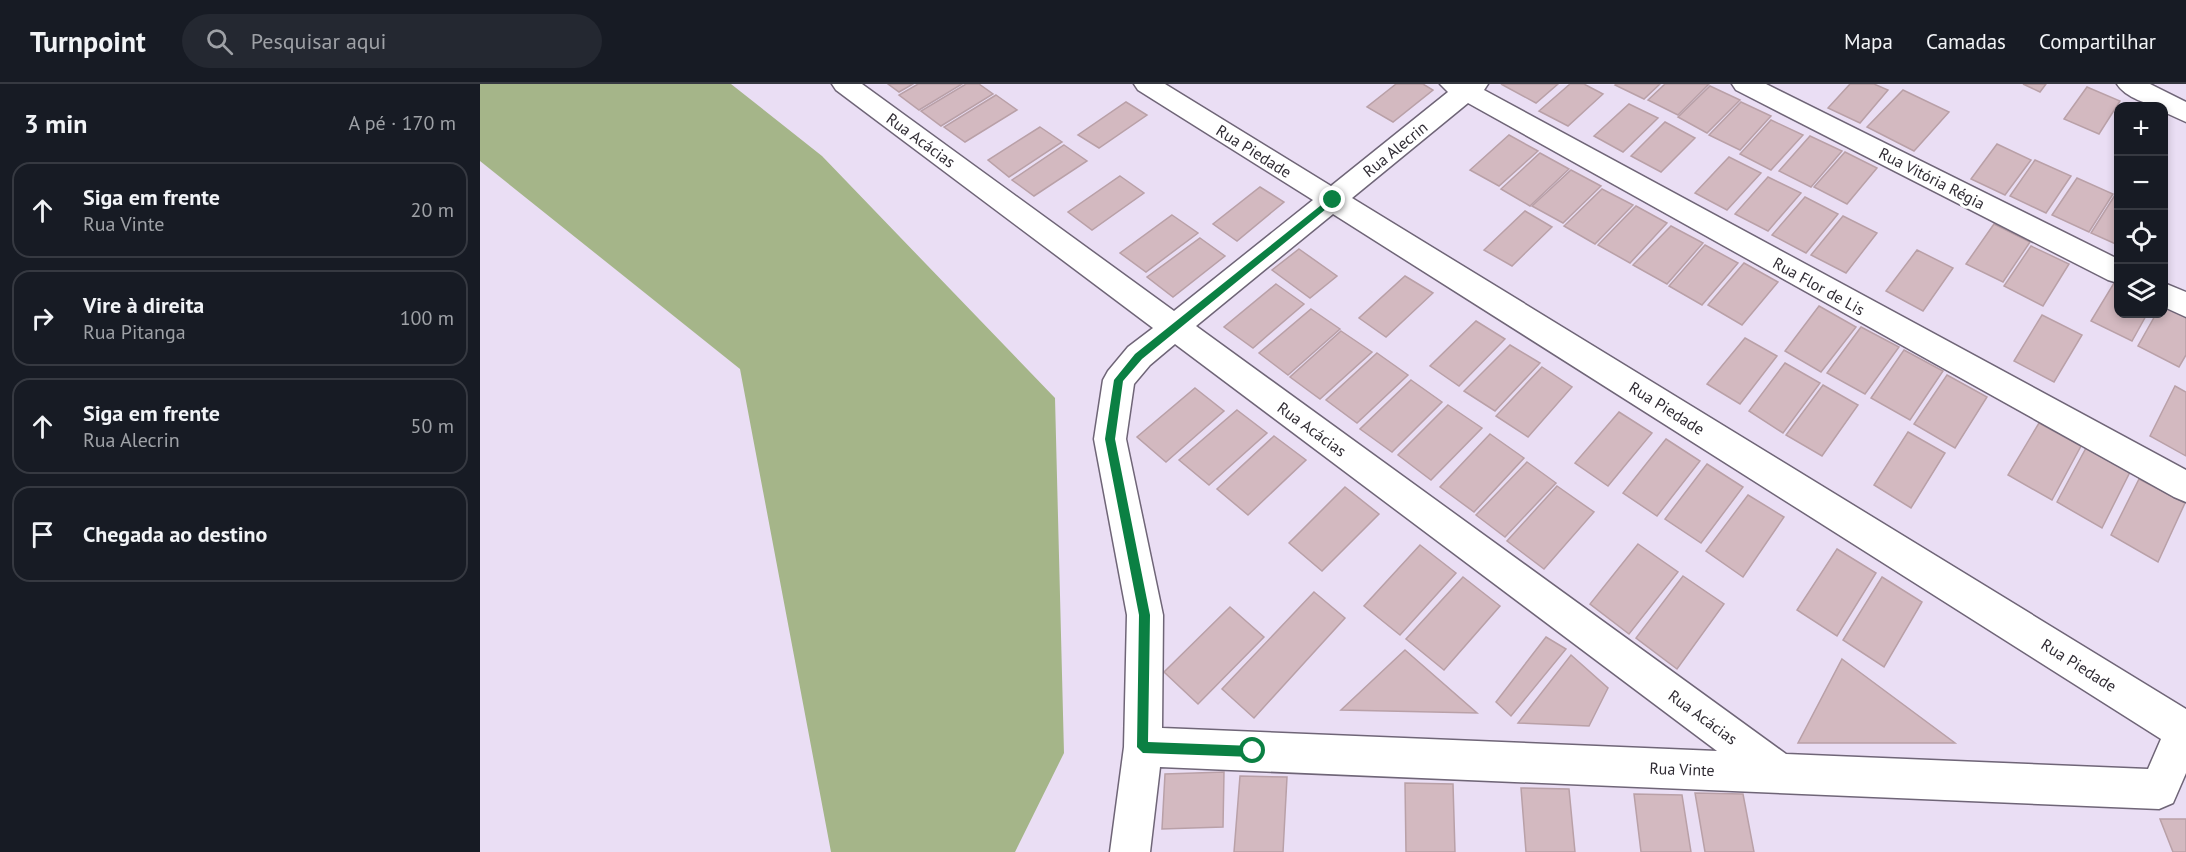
<!DOCTYPE html>
<html lang="pt">
<head>
<meta charset="utf-8">
<style>
  :root { --surface:#171b24; --page:#242831; --text:#f1f3f6; --muted:#9ea1a6; --line:#363941 }
  body { margin:0; font-family:"PT Sans",sans-serif; background:var(--page); color:var(--text) }
  .controls { position:absolute; right:18px; top:18px; display:grid; overflow:hidden; border-radius:12px; box-shadow:0 3px 9px #0003 }
  .controls button { width:54px; height:54px; display:grid; place-items:center; padding:0; border:0; border-bottom:2px solid var(--line); background:var(--surface); color:var(--text); font:30px sans-serif }
  .stop { position:absolute; width:18px; height:18px; margin:-14px; border:4px solid #0b8043; border-radius:50%; background:#fff }
  .stop.end { background:#0b8043; border-color:#fff; box-shadow:0 2px 6px #0008 }
  .list { margin:0; padding:0; list-style:none }
  h2 { display:flex; justify-content:space-between; align-items:center; height:78px; margin:0; padding:0 24px; font-size:26px }
  h2 small { font-size:20px; font-weight:400; color:var(--muted) }
  .list li { display:grid; grid-template-columns:39px 1fr auto; gap:18px; align-items:center; box-sizing:border-box; height:96px; margin:0 12px 12px; padding:0 12px; border:2px solid var(--line); border-radius:18px }
  .list b { display:block; font-size:22px; white-space:nowrap }
  .list p { margin:0; font-size:20px; white-space:nowrap; color:var(--muted) }
  .list em { font-size:20px; font-style:normal; color:var(--muted) }
  .icon { flex:none; width:33px; height:33px; fill:none; stroke:currentColor; stroke-width:2; stroke-linecap:round; stroke-linejoin:round }
  .map { position:relative; flex:none; width:1706px; height:768px; overflow:hidden }
  header { display:flex; align-items:center; gap:36px; box-sizing:border-box; height:84px; padding:0 30px; background:var(--surface); border-bottom:2px solid var(--line) }
  header strong { font-size:28px }
  nav { display:flex; gap:33px; margin-inline-start:auto; font-size:21px }
  .search { width:420px; height:54px; background:var(--page); display:flex; align-items:center; gap:15px; box-sizing:border-box; padding:0 21px; border-radius:33px; color:var(--muted); font-size:22px }
  main { display:flex }
  aside { flex:1; background:var(--surface) }
  .map>svg:first-child { display:block }
  .forest { fill:#a5b589 }
  .building { fill:#d3b9c0; stroke:#b9a0a7; stroke-width:1.5 }
  .lines { fill:none; stroke-linecap:round; stroke-linejoin:round }
  .minor-casing { stroke:#6f6577; stroke-width:3 }
  .minor { fill:#fff; fill-rule:evenodd }
  .route { fill:#0b8043 }
  .labels { text-anchor:middle; stroke-width:6; stroke-linejoin:round; paint-order:stroke }
  .street-label { font-size:16px; fill:#302c34; stroke:#fff }
</style>
</head>
<body>
<header>
<strong>Turnpoint</strong>
<div class="search"><svg class="icon" aria-label="search" viewBox="0 0 24 24"><circle cx="10" cy="10" r="6"/><path d="M15 15l6 6"/></svg>Pesquisar aqui</div>
<nav><a>Mapa</a><a>Camadas</a><a>Compartilhar</a></nav>
</header>
<main>
<aside>
<h2>3 min<small>A pé · 170 m</small></h2>
<ul class="list">
<li><svg class="icon" aria-label="ahead" viewBox="0 0 24 24"><path d="M12 20V5M6 11l6-6 6 6"/></svg><div><b>Siga em frente</b><p>Rua Vinte</p></div><em>20 m</em></li>
<li><svg class="icon" aria-label="right" viewBox="0 0 24 24"><path d="M7 20v-9h11M14 6l5 5-5 5"/></svg><div><b>Vire à direita</b><p>Rua Pitanga</p></div><em>100 m</em></li>
<li><svg class="icon" aria-label="ahead" viewBox="0 0 24 24"><path d="M12 20V5M6 11l6-6 6 6"/></svg><div><b>Siga em frente</b><p>Rua Alecrin</p></div><em>50 m</em></li>
<li><svg class="icon" aria-label="arrive" viewBox="0 0 24 24"><path d="M6 21V4h12l-3 4 3 4H6"/></svg><div><b>Chegada ao destino</b></div></li>
</ul>
</aside>
<div class="map">
<svg width="1706" height="768" viewBox="0 0 1706 768">
  <rect width="100%" height="100%" fill="#eadef4"/>
  <path class="forest" d="M0,0H251L342,72L575,314L584,669L535,768H351L260,285L0,77Z"/>
  <g class="building">
    <path d="M408,0H433L419,8Z"/>
    <path d="M438,0H482L439,26L419,11Z"/>
    <path d="M486,0H499L513,10L461,42L441,27Z"/>
    <path d="M916,0H943L953,6L913,38L887,23Z"/>
    <path d="M1021,0H1078L1056,19Z"/>
    <path d="M1090,0H1104L1123,10L1088,42L1059,27Z"/>
    <path d="M1180,0L1164,15L1135,1L1136,0Z"/>
    <path d="M1185,0H1229L1198,31L1168,16Z"/>
    <path d="M1370,0H1394L1408,6L1380,39L1348,24Z"/>
    <path d="M1543,0H1566L1560,8Z"/>
    <path d="M1230,2L1260,16L1227,49L1198,33Z"/>
    <path d="M1607,3L1640,17L1619,50L1584,35Z"/>
    <path d="M1423,6L1469,28L1434,67L1387,43Z"/>
    <path d="M516,11L537,26L485,58L464,43Z"/>
    <path d="M646,18L667,31L619,64L598,51Z"/>
    <path d="M1261,18L1291,32L1260,66L1229,51Z"/>
    <path d="M1149,20L1178,34L1143,68L1114,52Z"/>
    <path d="M1291,36L1323,51L1291,86L1260,70Z"/>
    <path d="M1185,38L1215,54L1181,88L1151,72Z"/>
    <path d="M560,43L582,58L529,93L508,76Z"/>
    <path d="M1029,51L1058,67L1019,102L990,86Z"/>
    <path d="M1330,52L1362,67L1331,103L1299,87Z"/>
    <path d="M1517,60L1551,76L1525,111L1491,95Z"/>
    <path d="M584,61L607,77L554,112L532,96Z"/>
    <path d="M1365,68L1397,84L1367,120L1334,103Z"/>
    <path d="M1060,69L1089,85L1050,122L1021,105Z"/>
    <path d="M1249,73L1281,89L1247,126L1215,109Z"/>
    <path d="M1555,76L1591,92L1566,129L1530,112Z"/>
    <path d="M1091,86L1121,102L1083,139L1052,122Z"/>
    <path d="M640,92L664,109L612,146L588,128Z"/>
    <path d="M1288,93L1321,109L1288,147L1255,130Z"/>
    <path d="M1597,94L1633,110L1609,148L1572,131Z"/>
    <path d="M780,103L804,118L757,157L733,140Z"/>
    <path d="M1122,105L1153,121L1115,160L1084,142Z"/>
    <path d="M1635,111L1638,112V161L1611,149Z"/>
    <path d="M1325,113L1358,130L1326,169L1292,151Z"/>
    <path d="M1156,122L1187,139L1150,179L1118,161Z"/>
    <path d="M1045,127L1072,143L1032,182L1004,166Z"/>
    <path d="M692,131L718,149L666,188L640,169Z"/>
    <path d="M1363,132L1397,149L1366,189L1331,171Z"/>
    <path d="M1514,140L1550,158L1523,198L1486,180Z"/>
    <path d="M1191,142L1223,159L1187,200L1153,181Z"/>
    <path d="M720,154L745,172L693,213L667,193Z"/>
    <path d="M1225,161L1258,179L1222,221L1189,202Z"/>
    <path d="M1551,162L1589,180L1563,222L1524,202Z"/>
    <path d="M819,165L857,192L830,214L792,186Z"/>
    <path d="M1437,166L1473,184L1443,227L1406,207Z"/>
    <path d="M1264,179L1298,198L1262,241L1228,221Z"/>
    <path d="M925,192L953,209L906,253L879,234Z"/>
    <path d="M1637,194L1638,230H1667L1652,257L1611,237Z"/>
    <path d="M796,200L824,220L773,264L744,243Z"/>
    <path d="M1684,219L1706,229V271L1699,283L1658,262L1676,230H1684Z"/>
    <path d="M1339,222L1376,243L1341,288L1305,267Z"/>
    <path d="M831,225L860,245L808,291L779,269Z"/>
    <path d="M1562,231L1602,251L1574,298L1534,277Z"/>
    <path d="M996,237L1025,255L979,302L950,282Z"/>
    <path d="M1381,243L1419,263L1385,310L1347,289Z"/>
    <path d="M861,247L892,268L840,315L810,293Z"/>
    <path d="M1265,254L1297,272L1260,320L1227,300Z"/>
    <path d="M1030,261L1060,279L1015,327L984,307Z"/>
    <path d="M1424,266L1463,287L1430,336L1391,314Z"/>
    <path d="M897,269L928,291L877,339L846,316Z"/>
    <path d="M1305,279L1340,299L1303,349L1269,327Z"/>
    <path d="M1062,283L1092,303L1048,353L1016,332Z"/>
    <path d="M1467,291L1507,313L1475,364L1434,340Z"/>
    <path d="M931,296L962,318L912,368L880,345Z"/>
    <path d="M1343,301L1378,321L1342,372L1306,351Z"/>
    <path d="M1695,302L1706,308V372L1670,352Z"/>
    <path d="M715,304L744,327L686,378L657,353Z"/>
    <path d="M968,321L1002,344L951,396L918,371Z"/>
    <path d="M757,326L787,349L729,401L699,376Z"/>
    <path d="M1139,328L1172,349L1128,402L1095,379Z"/>
    <path d="M1559,339L1601,362L1572,416L1528,391Z"/>
    <path d="M1428,348L1465,369L1431,424L1394,401Z"/>
    <path d="M1010,350L1044,374L994,428L960,403Z"/>
    <path d="M794,352L826,376L768,431L737,405Z"/>
    <path d="M1186,355L1220,377L1177,432L1143,409Z"/>
    <path d="M1606,364L1650,388L1622,444L1577,418Z"/>
    <path d="M1047,378L1076,399L1025,453L996,431Z"/>
    <path d="M1227,380L1263,403L1221,459L1185,435Z"/>
    <path d="M1659,395L1705,419L1678,478L1631,451Z"/>
    <path d="M1077,402L1114,428L1064,485L1027,457Z"/>
    <path d="M865,403L899,430L842,487L809,459Z"/>
    <path d="M1268,411L1304,433L1263,493L1226,467Z"/>
    <path d="M1158,460L1198,488L1149,550L1110,520Z"/>
    <path d="M940,461L976,489L920,551L884,522Z"/>
    <path d="M1357,465L1396,489L1357,552L1317,526Z"/>
    <path d="M1203,492L1244,520L1197,585L1156,554Z"/>
    <path d="M983,493L1020,522L964,586L926,555Z"/>
    <path d="M1402,493L1442,518L1404,583L1363,556Z"/>
    <path d="M834,508L865,534L774,634L742,605Z"/>
    <path d="M750,523L784,553L718,620L684,588Z"/>
    <path d="M1066,553L1086,565L1031,632L1016,618Z"/>
    <path d="M925,566L997,629L861,626Z"/>
    <path d="M1091,571L1128,604L1109,642L1038,639Z"/>
    <path d="M1362,575L1475,659H1318Z"/>
    <path d="M744,688L743,743L682,745L685,690Z"/>
    <path d="M760,692L807,693L803,768H754Z"/>
    <path d="M925,699L973,700L975,768H926Z"/>
    <path d="M1041,704L1089,705L1095,768H1046Z"/>
    <path d="M1215,709L1263,710L1274,768H1225Z"/>
    <path d="M1154,710L1202,711L1211,768H1161Z"/>
    <path d="M1680,735H1706V768H1693Z"/>
  </g>
  <g class="lines">
    <g class="minor-casing">
      <g id="minor">
        <path d="M352,0H382L694,227L833,116L658,6L654,0H685L851,102L968,8L960,0H1008L1004,6L1706,386V418L1694,413L988,19L872,114L1706,625V689L1693,719L1679,725L680,683L670,768H630L644,663L647,531L614,355L623,296L628,287L648,263L673,244L356,6ZM853,130L1681,655L1668,685L1306,670L716,242ZM695,260L1237,667L682,644L683,531L646,355L654,300L670,281Z"/>
        <path d="M1252,0H1286L1638,175V199L1628,196L1256,6Z"/>
        <path d="M1637,0H1670L1706,18V38L1684,28V22C1669,22 1645,13 1637,0Z"/>
        <path d="M1684,199L1706,208V233L1684,223Z"/>
      </g>
    </g>
    <use href="#minor" class="minor"/>
  </g>
  <path class="route" d="M850,114L857,116L662,275L643,297L635,355L670,531L668,658L773,662L779,667L773,673L663,669L657,663L659,531L625,355L634,296L655,270Z"/>
  <g class="labels">
    <g class="street-label">
      <text transform="translate(441 56) rotate(36)" y="6">Rua Acácias</text>
      <text transform="translate(915 65) rotate(-39)" y="6">Rua Alecrin</text>
      <text transform="translate(774 67) rotate(32)" y="6">Rua Piedade</text>
      <text transform="translate(1452 94) rotate(27)" y="6">Rua Vitória Régia</text>
      <text transform="translate(1339 202) rotate(29)" y="6">Rua Flor de Lis</text>
      <text transform="translate(1187 324) rotate(32)" y="6">Rua Piedade</text>
      <text transform="translate(832 345) rotate(36)" y="6">Rua Acácias</text>
      <text transform="translate(1599 581) rotate(32)" y="6">Rua Piedade</text>
      <text transform="translate(1223 633) rotate(36)" y="6">Rua Acácias</text>
      <text transform="translate(1202 685) rotate(2)" y="6">Rua Vinte</text>
    </g>
  </g>
</svg>
<div class="controls">
<button>+</button>
<button>−</button>
<button><svg class="icon" aria-label="locate" viewBox="0 0 24 24"><circle cx="12" cy="12" r="6"/><path d="M12 2v4M12 18v4M2 12h4M18 12h4"/></svg></button>
<button><svg class="icon" aria-label="layers" viewBox="0 0 24 24"><path d="M12 4l9 5-9 5-9-5zM3 14l9 5 9-5"/></svg></button>
</div>
<div class="stop" style="left:773px;top:667px"></div>
<div class="stop end" style="left:853px;top:116px"></div>
</div>
</main>
</body>
</html>
